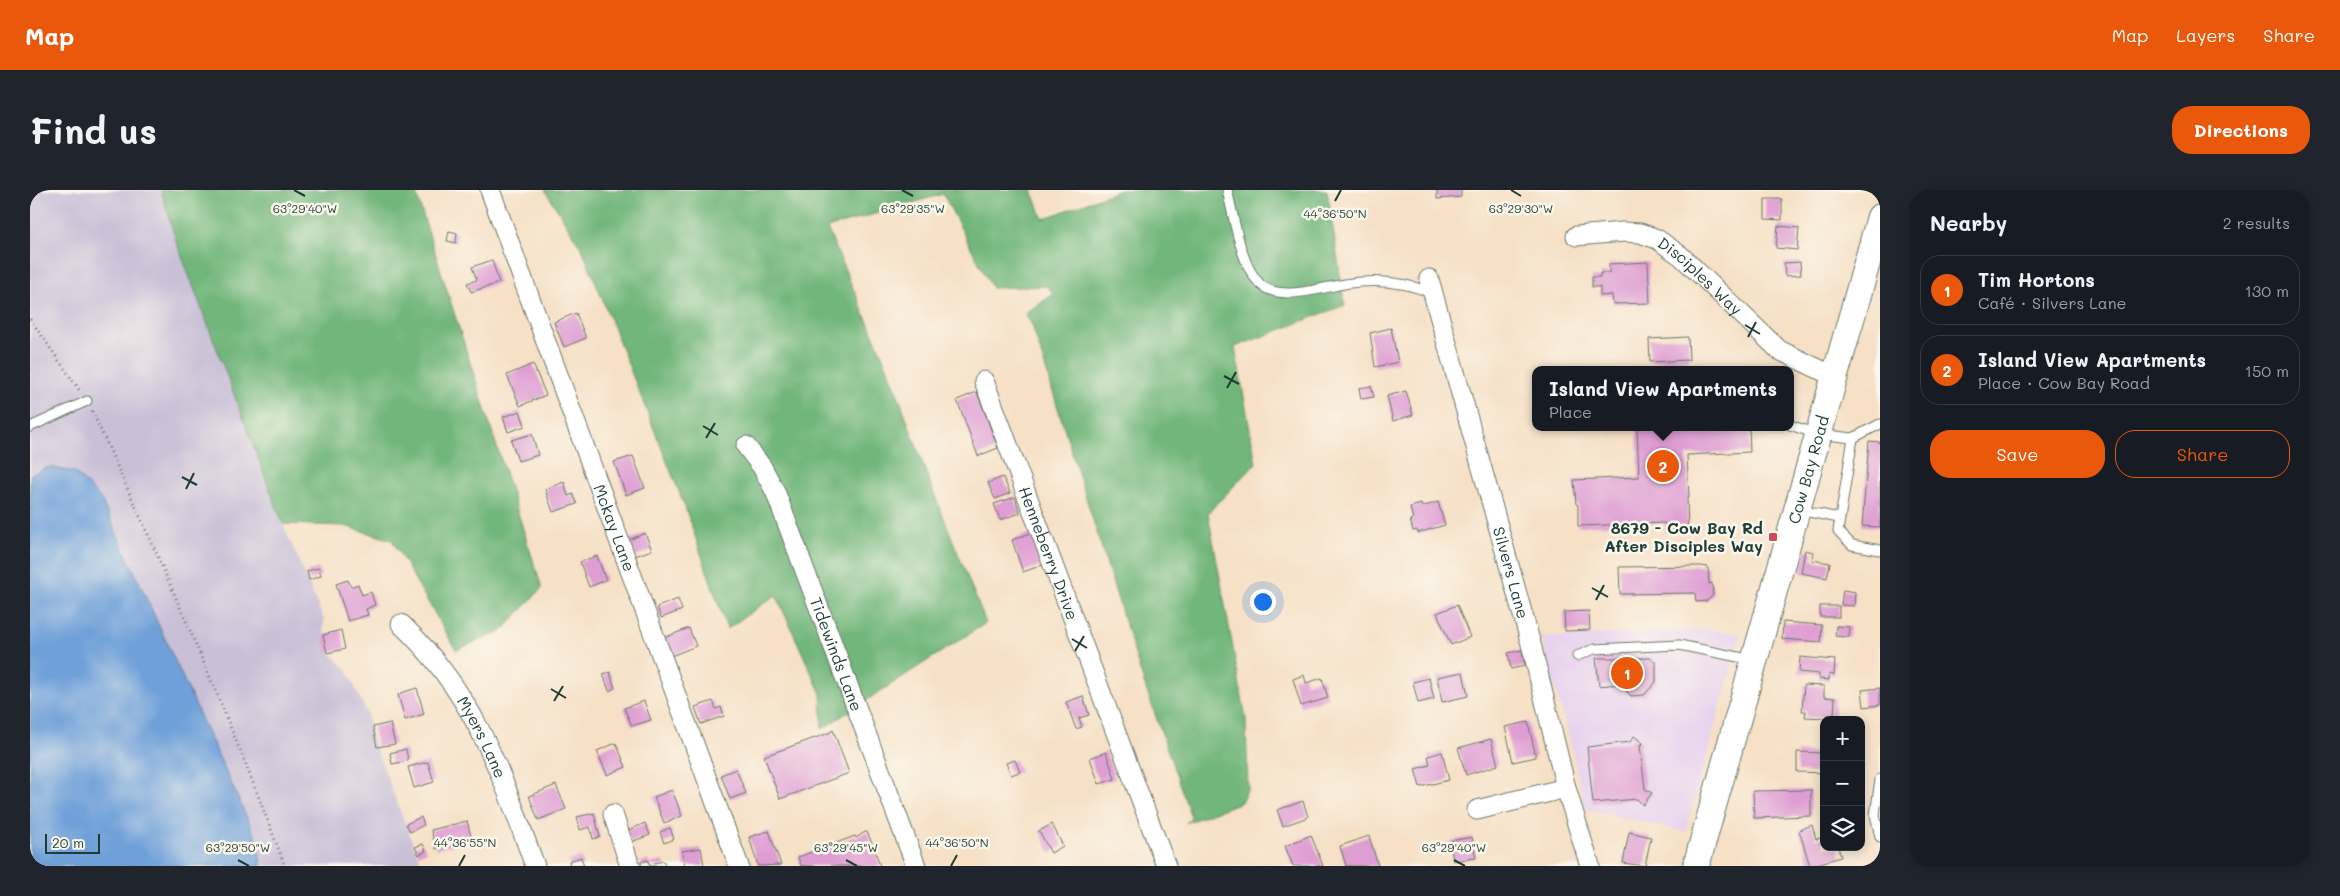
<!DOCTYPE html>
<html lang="en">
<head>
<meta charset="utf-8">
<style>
  :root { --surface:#171b24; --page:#20242c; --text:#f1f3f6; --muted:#9ea1a6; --line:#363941; --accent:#ea580c }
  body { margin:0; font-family:Mali,sans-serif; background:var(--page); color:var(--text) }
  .controls { position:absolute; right:15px; bottom:15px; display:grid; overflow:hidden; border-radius:10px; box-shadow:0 2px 12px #0003 }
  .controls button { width:45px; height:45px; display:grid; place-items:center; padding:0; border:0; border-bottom:1px solid var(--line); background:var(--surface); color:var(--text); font:25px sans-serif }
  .scale { position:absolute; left:15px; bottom:12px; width:55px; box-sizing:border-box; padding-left:5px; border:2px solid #1f3d34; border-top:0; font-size:14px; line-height:18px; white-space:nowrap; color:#1f3d34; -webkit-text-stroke:4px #fbf7ec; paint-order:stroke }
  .you { position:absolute; left:1232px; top:411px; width:18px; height:18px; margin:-12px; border:4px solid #fff; border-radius:50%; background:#1a73e8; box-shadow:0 0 0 8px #1a73e833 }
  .badge { display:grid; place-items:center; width:32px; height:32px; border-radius:50%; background:var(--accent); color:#fff; font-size:16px; font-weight:700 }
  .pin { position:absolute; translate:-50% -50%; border:2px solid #fff; box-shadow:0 1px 5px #0006 }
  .popup { position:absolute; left:1502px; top:176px; width:262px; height:65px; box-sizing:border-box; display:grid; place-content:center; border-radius:10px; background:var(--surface); filter:drop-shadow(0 1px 4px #0005); font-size:16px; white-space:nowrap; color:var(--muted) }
  .popup b { font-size:19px; color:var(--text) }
  .popup::after { content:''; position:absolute; left:50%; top:100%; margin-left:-10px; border:10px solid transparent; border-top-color:var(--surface) }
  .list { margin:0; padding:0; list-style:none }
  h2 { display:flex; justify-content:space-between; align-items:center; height:65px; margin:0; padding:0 20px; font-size:21px }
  h2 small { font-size:16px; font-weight:400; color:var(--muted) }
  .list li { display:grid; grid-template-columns:32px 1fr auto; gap:15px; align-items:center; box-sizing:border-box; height:70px; margin:0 10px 10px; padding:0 10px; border:1px solid var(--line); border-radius:20px }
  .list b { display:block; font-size:19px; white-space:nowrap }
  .list p { margin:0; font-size:16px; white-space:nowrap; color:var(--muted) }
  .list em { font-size:16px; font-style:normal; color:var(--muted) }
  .actions { display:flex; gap:10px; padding:15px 20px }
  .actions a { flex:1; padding:11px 0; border:1px solid var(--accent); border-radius:20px; text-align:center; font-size:18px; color:var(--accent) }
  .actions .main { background:var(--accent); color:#fff }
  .icon { flex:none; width:28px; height:28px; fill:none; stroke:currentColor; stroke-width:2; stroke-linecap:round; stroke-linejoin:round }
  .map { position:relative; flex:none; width:1850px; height:676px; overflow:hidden; border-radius:20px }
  header { display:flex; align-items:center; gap:30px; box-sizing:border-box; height:70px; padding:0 25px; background:var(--accent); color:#fff }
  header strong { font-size:24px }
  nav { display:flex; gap:28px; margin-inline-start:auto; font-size:18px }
  .intro { display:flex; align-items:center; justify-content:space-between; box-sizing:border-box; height:120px; padding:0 30px }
  h1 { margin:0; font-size:35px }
  .button { padding:12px 22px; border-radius:20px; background:var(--accent); color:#fff; font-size:18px; font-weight:700 }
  main { display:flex; gap:30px; padding:0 30px }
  aside { flex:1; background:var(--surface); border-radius:20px; box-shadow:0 2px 12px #0003 }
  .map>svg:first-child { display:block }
  .built { fill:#e8d2ee }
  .industrial { fill:#c9bfd7 }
  .forest { fill:#71b67a; stroke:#487a57 }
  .water { fill:#6fa0d9; stroke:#476e86 }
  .building { fill:#df9ed3 }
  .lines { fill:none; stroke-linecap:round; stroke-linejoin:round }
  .lane-casing { stroke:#6a7667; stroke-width:11 }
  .street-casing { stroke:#6a7667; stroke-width:21 }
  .secondary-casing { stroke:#6a7667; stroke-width:28 }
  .path { stroke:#6a7667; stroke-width:3; stroke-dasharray:1 4; stroke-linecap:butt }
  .lane { stroke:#fff; stroke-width:9 }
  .street { stroke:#fff; stroke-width:19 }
  .secondary { stroke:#fff; stroke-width:26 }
  .ticks { fill:none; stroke:#1f3d34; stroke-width:2 }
  .poi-dot { fill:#d1495b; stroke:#fbf7ec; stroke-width:2 }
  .labels { text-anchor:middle; stroke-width:5; stroke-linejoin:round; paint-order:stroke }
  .street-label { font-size:16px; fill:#1f3d34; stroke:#fbf7ec }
  .poi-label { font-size:16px; font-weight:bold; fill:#1f3d34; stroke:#fbf7ec; text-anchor:end }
  .ticks-label { font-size:12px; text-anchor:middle; fill:#1f3d34; stroke:#fbf7ec; stroke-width:5; stroke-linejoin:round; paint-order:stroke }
</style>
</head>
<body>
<header>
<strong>Map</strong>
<nav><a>Map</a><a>Layers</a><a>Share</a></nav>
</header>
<div class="intro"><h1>Find us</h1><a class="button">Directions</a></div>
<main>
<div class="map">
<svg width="1850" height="676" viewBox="0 0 1850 676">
  <rect width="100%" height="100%" fill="#fbf7ec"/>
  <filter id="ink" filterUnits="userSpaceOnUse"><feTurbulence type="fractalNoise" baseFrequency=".02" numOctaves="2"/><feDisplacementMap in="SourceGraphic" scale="10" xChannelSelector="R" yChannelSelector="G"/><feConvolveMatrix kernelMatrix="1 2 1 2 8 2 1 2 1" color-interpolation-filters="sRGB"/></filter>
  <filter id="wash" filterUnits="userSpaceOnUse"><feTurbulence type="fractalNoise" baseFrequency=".0096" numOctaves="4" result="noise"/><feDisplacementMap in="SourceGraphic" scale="20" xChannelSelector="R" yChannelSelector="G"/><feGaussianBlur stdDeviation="1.12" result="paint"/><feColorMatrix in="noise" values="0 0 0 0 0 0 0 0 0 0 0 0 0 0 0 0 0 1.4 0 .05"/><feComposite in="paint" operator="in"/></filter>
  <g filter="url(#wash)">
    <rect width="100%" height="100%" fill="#f6e0c6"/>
    <path class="built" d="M1673,439L1711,444L1655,642L1556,619L1538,542L1511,448Z"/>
    <path class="industrial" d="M0,0H131L145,48L253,334L294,430L293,439L300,459L299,462L316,478L337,523L340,544L392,676H0Z"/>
    <g class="forest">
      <path d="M131,0H385L512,398L472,441L426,460L362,350L315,336L253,334L145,48Z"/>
      <path d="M515,0H1002L1013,29L1090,0H1297L1315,115L1205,157L1226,273L1178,323L1216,529L1218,599L1211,612L1156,633L1161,627L1113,490L1002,135L995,123L1024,104L1016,96L962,98L913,4L797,38L862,188L899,291L956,433L792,539L791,504L746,405L697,439L655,317L553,61Z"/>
    </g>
    <path class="water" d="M19,277L45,282L71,309L228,652L231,676H0V285Z"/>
    <g id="blocks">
      <g class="building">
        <path d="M1407,0H1431V7L1407,9Z"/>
        <path d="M1735,9H1752V30L1735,29Z"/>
        <path d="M1748,36L1769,38L1767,60L1746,58Z"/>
        <path d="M419,41L427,43L426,53L417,51Z"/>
        <path d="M462,70L469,93L441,102L437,93L447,90L442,77Z"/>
        <path d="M1618,72L1620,113L1583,114L1582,105L1570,106V97H1562V87H1570V83H1579V74Z"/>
        <path d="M1770,72L1771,85L1755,86L1754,73Z"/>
        <path d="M546,123L556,148L534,157L524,132Z"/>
        <path d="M1361,138L1368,172L1345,177L1340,143Z"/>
        <path d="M1658,147L1659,170L1620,172L1619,149Z"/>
        <path d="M503,174L516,205L490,216L477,185Z"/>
        <path d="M1341,196L1344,207L1331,209L1329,198Z"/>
        <path d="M1376,201L1383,225L1363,231L1357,206Z"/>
        <path d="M947,202L968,258L948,266L927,210Z"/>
        <path d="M490,221L495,236L478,242L473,227Z"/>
        <path d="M1607,237H1639L1635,239L1719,237L1720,262L1657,265L1659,307H1657L1658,340L1636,343L1635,333L1548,336V315L1546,314L1544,290L1609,287Z"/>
        <path d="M502,244L508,265L488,271L481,250Z"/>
        <path d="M1839,251L1850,252V337L1832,336Z"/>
        <path d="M603,266L615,298L596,305L584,272Z"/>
        <path d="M973,287L980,303L965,309L958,293Z"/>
        <path d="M534,292L538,306L543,304L547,314L523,322L515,299Z"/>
        <path d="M985,307L990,323L970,330L964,314Z"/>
        <path d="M1408,312L1415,335L1388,343L1387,340L1383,341L1380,330L1383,329L1380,317L1391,314L1392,317Z"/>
        <path d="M1003,342L1015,374L993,382L982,350Z"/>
        <path d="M615,343L622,360L605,366L599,350Z"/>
        <path d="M1775,360L1783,362L1782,370L1800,373L1797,388L1771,383Z"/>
        <path d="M567,366L576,390L559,397L550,372Z"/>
        <path d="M1671,376L1678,377L1679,394L1682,393L1683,405L1677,411L1666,412L1665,403L1590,404L1589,377Z"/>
        <path d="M289,378L291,386L279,390L277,381Z"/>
        <path d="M318,390L321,397L328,394L332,405L341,402L345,415L336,419L338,425L318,431L306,394Z"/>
        <path d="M1813,400L1825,402L1824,416L1811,415Z"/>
        <path d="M648,409L652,420L631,428L627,417Z"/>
        <path d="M1427,415L1440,447L1421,455L1407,423Z"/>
        <rect x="1790" y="416" width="19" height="11"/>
        <path d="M1559,421L1560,440L1535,441L1534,422Z"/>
        <path d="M1753,432L1792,435L1791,452L1752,449Z"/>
        <path d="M1806,436L1820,437L1819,447L1805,446Z"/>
        <path d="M659,438L666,456L641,466L634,448Z"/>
        <path d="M311,440L315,459L297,463L293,445Z"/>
        <path d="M1492,460L1495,476L1481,479L1478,463Z"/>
        <path d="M1770,467L1805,470L1804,485L1799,484V490L1789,489V484L1769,482Z"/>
        <path d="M1566,468H1620L1626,473V492L1614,505L1601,506L1589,494L1569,496Z"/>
        <path d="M580,482L585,498L579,501L573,484Z"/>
        <path d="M1433,482L1438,506L1412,512L1407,487Z"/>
        <path d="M1274,485L1276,493L1292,488L1298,508L1271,516L1263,489Z"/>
        <path d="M1399,488L1404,509L1388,513L1383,492Z"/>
        <path d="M1774,495L1794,496V507L1805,508L1804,525H1797V528L1775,527L1776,521H1772Z"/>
        <path d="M387,498L394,524L375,530L368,504Z"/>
        <path d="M1850,498V515L1834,517L1832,500Z"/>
        <path d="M1053,506L1059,525L1049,528L1052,537L1046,539L1036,512Z"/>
        <path d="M614,511L621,530L602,536L594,518Z"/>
        <path d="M683,511L686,519L691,517L694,526L671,534L665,517Z"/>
        <path d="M1498,532L1506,567L1483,572L1475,537Z"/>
        <path d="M360,533L365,554L347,557L343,537Z"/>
        <path d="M803,540L819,583L750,609L734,566L799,543Z"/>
        <path d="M1604,546L1613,553L1610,556L1615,599L1622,603L1613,615L1607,609L1563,613L1557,557L1600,552Z"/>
        <path d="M1461,549L1468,575L1436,585L1428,558Z"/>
        <path d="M586,553L596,577L577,585L567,561Z"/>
        <path d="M376,559L378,571L362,574L360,563Z"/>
        <path d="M1076,562L1085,589L1069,594L1060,568Z"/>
        <path d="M1412,562L1419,590L1390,597L1385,579L1400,575L1398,566Z"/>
        <path d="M1767,562L1794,563V583L1767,582Z"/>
        <path d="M985,570L990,582L981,585L976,573Z"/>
        <path d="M398,572L404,592L384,598L378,577Z"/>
        <path d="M706,579L716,603L700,609L691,585Z"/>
        <path d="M526,595L536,619L508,630L499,606Z"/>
        <path d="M642,600L652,626L634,633L624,607Z"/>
        <path d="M1781,600V626L1724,628L1723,601Z"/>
        <path d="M1273,611L1278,627L1253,636L1247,620Z"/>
        <path d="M564,623L570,647L563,649L560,637L550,640L547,627Z"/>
        <path d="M391,627L394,635L380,642L376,634Z"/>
        <path d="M437,631L442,650L406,659L401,640Z"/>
        <path d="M615,633L620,645L601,652L597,641Z"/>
        <path d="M1022,634L1033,656L1021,663L1009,641Z"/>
        <path d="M1782,635L1786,649L1794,647V657H1808L1811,667L1780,676L1769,640Z"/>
        <path d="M640,638L644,649L634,653L630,642Z"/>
        <path d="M739,641L751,675L728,676L719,647Z"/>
        <path d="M835,642H837L843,655L850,676H771L768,667L825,646L826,648Z"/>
        <path d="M1599,642L1621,647L1615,676L1593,673Z"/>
        <path d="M1281,645L1293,676H1263L1255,656Z"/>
        <path d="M1339,646L1348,676H1316L1310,656Z"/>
        <path d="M1442,647L1446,668L1423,671L1420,651Z"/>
        <path d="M393,654L396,661L389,665L385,657Z"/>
        <path d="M671,658L674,676H655L652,661Z"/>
        <path d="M551,667L554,676H540L539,671Z"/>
        <path d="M618,670L619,674L634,671L635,676H612L611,672Z"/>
      </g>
    </g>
  </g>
  <g filter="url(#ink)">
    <use href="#blocks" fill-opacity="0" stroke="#6a7667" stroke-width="1"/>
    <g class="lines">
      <g class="lane-casing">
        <g id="lane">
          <path d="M1197,0C1204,26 1210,75 1230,94C1252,115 1302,93 1330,92C1354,90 1380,94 1402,103"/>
          <path d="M1760,235L1787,244L1823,248L1850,234"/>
          <path d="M0,237L57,211"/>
          <path d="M1823,248L1808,341L1822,355L1850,360"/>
          <path d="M1769,320L1809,328"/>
          <path d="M1547,466L1564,459L1649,455L1723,470"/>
          <path d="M1850,589L1845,625L1850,647"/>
        </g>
      </g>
      <g class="street-casing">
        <g id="street">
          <path id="s1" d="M460,0L709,676"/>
          <path id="s2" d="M1546,46L1593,42L1610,43L1627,49L1651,66L1749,160L1803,186"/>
          <path id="s3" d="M1399,89L1501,454L1536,598L1560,676"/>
          <path id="s4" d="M954,191L1136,676"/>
          <path id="s5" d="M716,256L732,277L745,301L886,676"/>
          <path id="s6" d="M371,434C445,504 471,583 505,676"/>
          <path d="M1447,620L1536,598"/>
          <path d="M583,624L600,676"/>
        </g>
      </g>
      <g class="secondary-casing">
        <g id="secondary">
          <path id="s7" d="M1666,676L1850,27"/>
        </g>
      </g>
      <g class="path">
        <path d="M0,129L50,201"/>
        <path d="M62,221C131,371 197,521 255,676"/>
      </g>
      <use href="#lane" class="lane"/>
      <use href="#street" class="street"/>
      <use href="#secondary" class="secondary"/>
    </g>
  </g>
  <path class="ticks" d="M264,0L275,6M872,0L883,6M1481,0L1491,6M1305,11L1311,0M1715,135L1730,144M1718,147L1726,132M1194,186L1209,194M1197,198L1206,182M673,236L688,245M676,248L685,233M152,287L167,295M156,299L164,283M1562,398L1578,407M1566,410L1574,395M1042,449L1057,458M1045,461L1054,446M521,499L536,508M524,511L533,496M208,670L219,676M816,670L827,676M1424,670L1435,676M429,676L435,665M921,676L927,665"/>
  <rect class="poi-dot" x="1738" y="342" width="10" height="10" rx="2.5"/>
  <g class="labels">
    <g class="street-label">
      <text dy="6" stroke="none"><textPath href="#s2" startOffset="139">Disciples Way</textPath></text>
      <text dy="6" stroke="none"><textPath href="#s7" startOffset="412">Cow Bay Road</textPath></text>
      <text dy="6" stroke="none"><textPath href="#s1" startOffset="360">Mckay Lane</textPath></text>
      <text dy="6" stroke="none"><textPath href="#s4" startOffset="184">Henneberry Drive</textPath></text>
      <text dy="6" stroke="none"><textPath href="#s3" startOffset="305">Silvers Lane</textPath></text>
      <text dy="6" stroke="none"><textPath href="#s5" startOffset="228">Tidewinds Lane</textPath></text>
      <text dy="6" stroke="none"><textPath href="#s6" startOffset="140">Myers Lane</textPath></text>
    </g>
    <g class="poi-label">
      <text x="1733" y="344">8679 - Cow Bay Rd<tspan x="1733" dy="18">After Disciples Way</tspan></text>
    </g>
  </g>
  <g class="ticks-label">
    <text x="275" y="23">63°29'40"W</text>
    <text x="883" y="23">63°29'35"W</text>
    <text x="1491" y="23">63°29'30"W</text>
    <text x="1305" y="28">44°36'50"N</text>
    <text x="435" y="657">44°36'55"N</text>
    <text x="927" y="657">44°36'50"N</text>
    <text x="208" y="662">63°29'50"W</text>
    <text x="816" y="662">63°29'45"W</text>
    <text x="1424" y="662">63°29'40"W</text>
  </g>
</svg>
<div class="controls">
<button>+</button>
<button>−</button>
<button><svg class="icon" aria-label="layers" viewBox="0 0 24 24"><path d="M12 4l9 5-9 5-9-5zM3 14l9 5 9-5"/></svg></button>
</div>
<div class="scale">20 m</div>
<div class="you"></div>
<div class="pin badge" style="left:1597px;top:483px">1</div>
<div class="pin badge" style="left:1633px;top:276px">2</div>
<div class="popup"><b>Island View Apartments</b>Place</div>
</div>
<aside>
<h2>Nearby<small>2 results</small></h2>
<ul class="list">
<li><span class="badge">1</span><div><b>Tim Hortons</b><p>Café · Silvers Lane</p></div><em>130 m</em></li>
<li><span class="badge">2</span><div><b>Island View Apartments</b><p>Place · Cow Bay Road</p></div><em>150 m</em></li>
</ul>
<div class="actions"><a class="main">Save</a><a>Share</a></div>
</aside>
</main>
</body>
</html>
